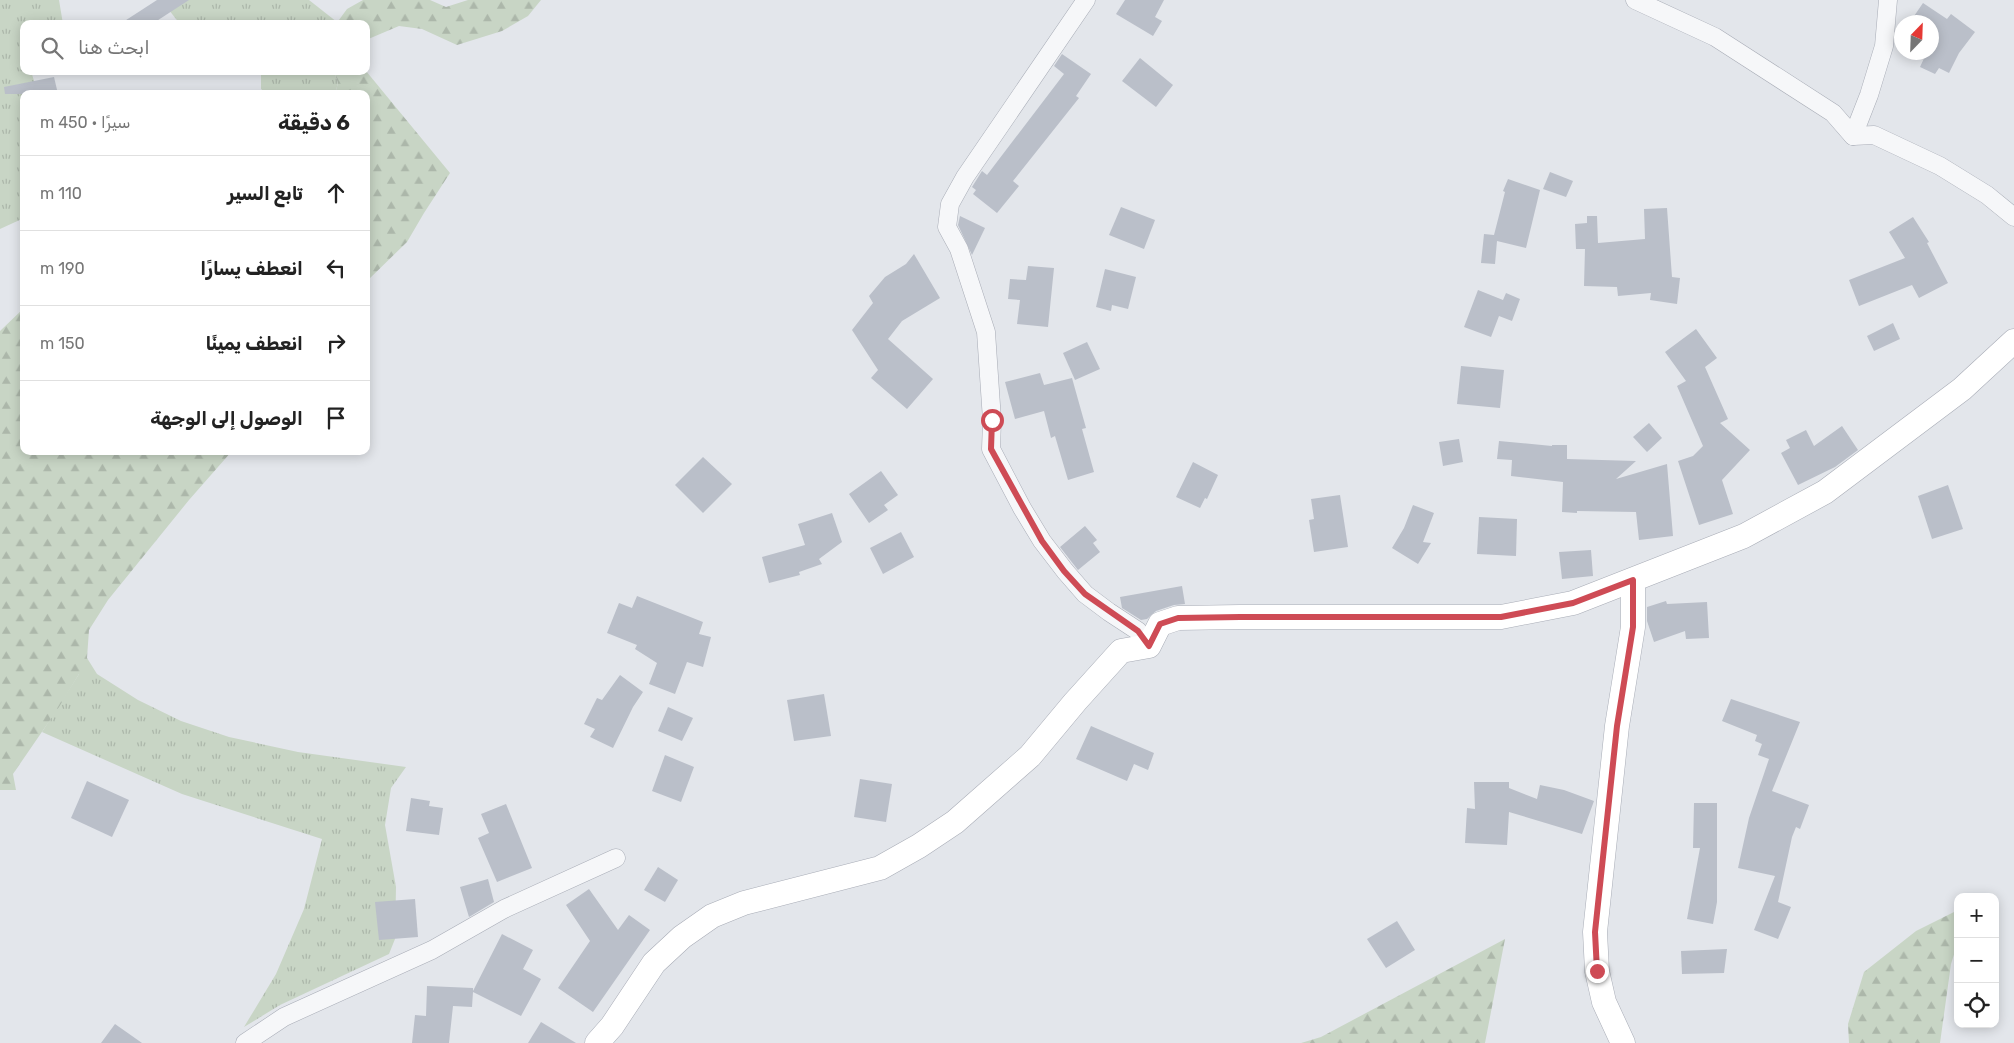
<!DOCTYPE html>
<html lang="ar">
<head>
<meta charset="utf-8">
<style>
  :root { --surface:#fff; --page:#f2f2f2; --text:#222; --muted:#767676; --line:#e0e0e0 }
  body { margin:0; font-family:Rubik,"Noto Naskh Arabic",sans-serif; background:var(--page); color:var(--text); direction:rtl }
  .controls { position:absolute; right:15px; bottom:15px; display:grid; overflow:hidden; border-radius:10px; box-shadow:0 2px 12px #0003 }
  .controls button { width:45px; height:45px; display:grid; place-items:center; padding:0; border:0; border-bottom:1px solid var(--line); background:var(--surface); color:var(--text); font:25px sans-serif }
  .compass { position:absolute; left:1894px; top:15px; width:45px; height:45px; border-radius:50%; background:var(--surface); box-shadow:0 2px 12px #0003; rotate:23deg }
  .stop { position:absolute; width:15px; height:15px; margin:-11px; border:4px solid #ce4b55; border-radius:50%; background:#fff }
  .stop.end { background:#ce4b55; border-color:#fff; box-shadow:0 1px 5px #0008 }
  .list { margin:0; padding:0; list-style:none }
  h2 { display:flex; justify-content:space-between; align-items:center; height:65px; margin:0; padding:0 20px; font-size:21px }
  h2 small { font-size:16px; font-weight:400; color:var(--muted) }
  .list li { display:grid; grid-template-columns:32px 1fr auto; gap:15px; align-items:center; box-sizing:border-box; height:75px; padding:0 20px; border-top:1px solid var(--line) }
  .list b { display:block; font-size:19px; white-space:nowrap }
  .list em { font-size:16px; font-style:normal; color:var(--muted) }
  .icon { flex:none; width:28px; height:28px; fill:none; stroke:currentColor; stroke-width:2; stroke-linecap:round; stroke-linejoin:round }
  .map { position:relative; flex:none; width:2014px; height:1043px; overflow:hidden; direction:ltr }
  .search { position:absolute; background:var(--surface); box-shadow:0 2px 12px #0003; left:20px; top:20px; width:350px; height:55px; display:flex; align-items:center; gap:12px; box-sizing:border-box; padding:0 18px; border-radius:10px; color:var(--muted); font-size:19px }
  .panel { position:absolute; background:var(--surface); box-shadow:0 2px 12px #0003; left:20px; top:90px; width:350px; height:365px; border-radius:10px; direction:rtl }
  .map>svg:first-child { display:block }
  .grass { fill:url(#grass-tufts) }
  .forest { fill:url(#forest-firs) }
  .building { fill:#babfc9 }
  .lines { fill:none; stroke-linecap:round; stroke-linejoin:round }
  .street-casing { stroke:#a8acb6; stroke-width:19 }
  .secondary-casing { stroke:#a8acb6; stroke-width:25 }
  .street { stroke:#f6f7f9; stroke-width:18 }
  .secondary { stroke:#fff; stroke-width:24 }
  .route { stroke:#ce4b55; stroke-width:6 }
</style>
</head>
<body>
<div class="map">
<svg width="2014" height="1043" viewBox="0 0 2014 1043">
  <defs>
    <pattern id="grass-tufts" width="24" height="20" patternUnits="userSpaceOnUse" patternTransform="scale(1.25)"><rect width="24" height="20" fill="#c8d5c5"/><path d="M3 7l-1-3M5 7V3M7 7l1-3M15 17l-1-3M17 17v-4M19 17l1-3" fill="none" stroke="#acb7aa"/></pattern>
    <pattern id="forest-firs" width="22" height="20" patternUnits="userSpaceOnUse" patternTransform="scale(1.25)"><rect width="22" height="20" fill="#c8d5c5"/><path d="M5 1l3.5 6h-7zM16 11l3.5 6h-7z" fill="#acb7aa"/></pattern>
  </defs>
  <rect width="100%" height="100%" fill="#e3e6eb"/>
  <g class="grass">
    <path d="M0,0H59L63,24H24V71H31L38,94H24V218L0,229Z"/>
    <path d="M161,0H309L337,22L180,24Z"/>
    <path d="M261,71H334L338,83L335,94H267L261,89Z"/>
    <path d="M79,674H97L138,700L181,721L229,737L298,752L406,767L391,788L385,825L396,887L395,939L389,954L280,1005L244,1027L276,974L304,909L322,839L182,794L42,732Z"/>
  </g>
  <g class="forest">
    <path d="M363,0H430L446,7L468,0H541L528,16L502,31L457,45L422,29L399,26L366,40V24H336L347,9Z"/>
    <path d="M334,71H366L450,173L424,213L407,242L366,282V94H335L338,83Z"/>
    <path d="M24,308V451H232L189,500L108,600L89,630L87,658L97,674H79L59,707L13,774L16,790H0V331Z"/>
    <path d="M1958,910V942L1951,964L1940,1043H1849L1848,1024L1864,972L1916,931Z"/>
    <path d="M1505,939L1485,1043H1301L1321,1037Z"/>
  </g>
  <g class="building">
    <path d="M157,0H189L152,24H120Z"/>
    <path d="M1125,0H1164L1155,17L1162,21L1153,36L1116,14Z"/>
    <path d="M1923,3L1947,19L1951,14L1975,32L1959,53L1949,73L1939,68L1935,74L1920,67L1927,52H1932V22H1910Z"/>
    <path d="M1062,54L1091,74L1076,96L1079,98L1013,181L1019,186L997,213L973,194L976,190L972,187L982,171L987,175L1064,74L1054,66Z"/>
    <path d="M1140,58L1173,85L1156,107L1122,81Z"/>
    <path d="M54,77L58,94H5L4,87Z"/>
    <path d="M1550,172L1573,181L1566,197L1543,189Z"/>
    <path d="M1508,179L1540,190L1526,248L1497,241L1495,264L1481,263L1484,234L1494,235L1505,192L1503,191Z"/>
    <path d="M1121,207L1155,220L1144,249L1109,235Z"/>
    <path d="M1667,208L1672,277L1680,278L1677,304L1650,300L1651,293L1618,296L1617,287L1584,286L1585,249H1576L1575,224L1587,223V216H1597L1598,243L1645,239L1644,209Z"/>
    <path d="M960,216L985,228L972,255L958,225Z"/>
    <path d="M1913,217L1929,242L1927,243L1948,283L1919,298L1912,285L1859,306L1849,280L1905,258L1889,232Z"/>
    <path d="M914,254L940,298L902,321L888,339L933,379L907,409L871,378L878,370L852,330L873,303L869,296L885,277L906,264Z"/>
    <path d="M1028,266L1054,268L1048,327L1017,324L1020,300L1008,299L1010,279L1026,280Z"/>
    <path d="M1105,269L1136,277L1128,309L1112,305L1111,311L1096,307Z"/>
    <path d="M1478,290L1503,300L1506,293L1520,299L1512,321L1499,316L1491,337L1464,327Z"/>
    <path d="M1893,323L1900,339L1874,351L1867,336Z"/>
    <path d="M1696,329L1717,358L1705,367L1728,419L1720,423L1750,450L1722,480L1733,514L1699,525L1678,461L1693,456L1703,446L1677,386L1686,381L1665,352Z"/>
    <path d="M1087,342L1100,369L1075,380L1063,353Z"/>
    <path d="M1461,366L1504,370L1500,408L1457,404Z"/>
    <path d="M1040,373L1044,385L1072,378L1086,428L1082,429L1094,472L1068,480L1055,436L1051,438L1044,411L1015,419L1005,382Z"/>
    <path d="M1649,423L1662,438L1647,452L1633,437Z"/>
    <path d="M1842,426L1858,450L1835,467L1798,485L1781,453L1790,448L1786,440L1806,430L1814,446Z"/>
    <path d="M1459,439L1463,462L1443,466L1439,442Z"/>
    <path d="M1499,441L1552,446V445H1567V459L1636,461L1616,479L1667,464L1673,536L1639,540L1636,512L1577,511V513L1562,512L1563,482L1511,476L1512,460L1497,459Z"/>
    <path d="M703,457L732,484L703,513L675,485Z"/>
    <path d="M1193,462L1218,475L1207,499L1205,498L1200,508L1176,497Z"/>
    <path d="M881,471L898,495L884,505L888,510L869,523L849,494Z"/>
    <path d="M1948,485L1963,529L1932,539L1918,496Z"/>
    <path d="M1340,495L1348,547L1314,552L1309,520L1314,519L1311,499Z"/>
    <path d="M1413,505L1434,513L1423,542L1431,543L1418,564L1392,548L1404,528Z"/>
    <path d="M832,513L842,542L819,559L822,564L799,572L800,575L769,583L762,557L805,545L798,524Z"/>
    <path d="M1479,517L1517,519L1516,556L1477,554Z"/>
    <path d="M1085,526L1097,540L1093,543L1100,552L1078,570L1060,547Z"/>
    <path d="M901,532L914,557L883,574L870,548Z"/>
    <path d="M1591,550L1593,576L1562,579L1559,552Z"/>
    <path d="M1182,586L1185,604L1174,605L1156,611L1147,619L1141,620L1122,608L1120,597Z"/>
    <path d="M637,596L703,622L699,634L711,637L703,667L687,662L675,694L649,684L657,663L635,649L637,645L607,633L619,603L632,608Z"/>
    <path d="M1666,601L1667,604L1707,602L1709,638L1686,639L1685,631L1654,642L1647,621V607Z"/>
    <path d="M620,675L643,692L633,707L613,748L590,737L595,729L584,724L597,698L602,700Z"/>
    <path d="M824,694L831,736L794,741L787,700Z"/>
    <path d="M1731,699L1800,722L1772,791L1809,805L1800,829L1796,827L1792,837L1778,902L1791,907L1778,939L1754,930L1775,876L1738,868L1749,818L1769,759L1758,755L1762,744L1755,741L1757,735L1722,721Z"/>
    <path d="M668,707L693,718L682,741L658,731Z"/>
    <path d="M1091,726L1154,753L1148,770L1134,764L1127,781L1076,759Z"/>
    <path d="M665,755L694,767L681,802L652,791Z"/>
    <path d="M860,779L892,784L886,822L854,817Z"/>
    <path d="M87,781L129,800L112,837L71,818Z"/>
    <path d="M1474,782H1509V788L1537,799L1540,785L1564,790L1594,801L1582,834L1509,812L1507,845L1465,843L1467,808L1475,809Z"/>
    <path d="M411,798L430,801L429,806L443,808L439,835L406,831Z"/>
    <path d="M1694,803H1717V902L1713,924L1687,919L1700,848H1693Z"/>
    <path d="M506,804L532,868L497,882L478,838L489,833L481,814Z"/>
    <path d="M658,867L678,880L665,902L644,890Z"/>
    <path d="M488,879L494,902L469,917L460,887Z"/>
    <path d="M589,889L618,930L629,915L650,930L593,1012L558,988L590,941L566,905Z"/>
    <path d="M415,899L418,937L379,940L375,902Z"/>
    <path d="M1397,921L1415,950L1386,968L1367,939Z"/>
    <path d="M502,934L533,950L523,969L541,979L521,1016L473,992L472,1007L453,1006L449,1043H412L415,1015L426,1016L427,986L473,988V991Z"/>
    <path d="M1727,949L1724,973L1682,974L1681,951Z"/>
    <path d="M541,1022L576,1043H528Z"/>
    <path d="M115,1024L142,1043H101Z"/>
  </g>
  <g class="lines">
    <g class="street-casing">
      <g id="street">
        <path d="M1086,0L965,177L950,204L947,227L959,249L986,332L992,420L991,449L1022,508L1042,541L1065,571L1085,594L1109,612L1138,631L1149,646"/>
        <path d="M1635,0L1715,37L1833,113L1853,136L1874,135L1940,166L1987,195L2014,217"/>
        <path d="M1853,136L1869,95L1884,46L1888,0"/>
        <path d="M245,1043L284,1017L432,950L504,909L616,858"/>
      </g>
    </g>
    <g class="secondary-casing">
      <g id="secondary">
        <path d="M597,1043L612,1026L654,963L682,937L712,916L744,903L880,868L919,846L955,822L1030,756L1075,702L1121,651L1149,646L1160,624L1178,618L1240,617H1501L1573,603L1744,536L1825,492L1962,389L2014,341"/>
        <path d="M1623,1043L1604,1002L1597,971L1595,932L1617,726L1633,627V580"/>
      </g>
    </g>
    <use href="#street" class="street"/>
    <use href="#secondary" class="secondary"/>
  </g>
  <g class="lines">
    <path class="route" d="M992,420L991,449L1042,541L1064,571L1085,594L1138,631L1149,646L1160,624L1178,618L1240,617H1501L1573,603L1633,580V627L1617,726L1595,932L1597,971"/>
  </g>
</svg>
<div class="controls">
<button>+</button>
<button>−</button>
<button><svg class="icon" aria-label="locate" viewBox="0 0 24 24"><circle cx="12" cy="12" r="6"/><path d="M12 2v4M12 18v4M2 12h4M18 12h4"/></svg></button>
</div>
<svg class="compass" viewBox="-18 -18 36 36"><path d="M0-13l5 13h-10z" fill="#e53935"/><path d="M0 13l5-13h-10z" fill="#767676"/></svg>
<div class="stop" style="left:992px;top:420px"></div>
<div class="stop end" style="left:1597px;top:971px"></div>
<div class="search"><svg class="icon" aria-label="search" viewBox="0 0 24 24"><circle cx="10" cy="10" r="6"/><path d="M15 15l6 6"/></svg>ابحث هنا</div>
<section class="panel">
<h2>6 دقيقة<small>سيرًا · 450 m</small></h2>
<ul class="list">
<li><svg class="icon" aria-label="ahead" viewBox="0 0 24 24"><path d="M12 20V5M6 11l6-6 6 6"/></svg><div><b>تابع السير</b></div><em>110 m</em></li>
<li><svg class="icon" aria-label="left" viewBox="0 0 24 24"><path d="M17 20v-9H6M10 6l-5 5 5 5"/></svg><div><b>انعطف يسارًا</b></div><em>190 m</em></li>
<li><svg class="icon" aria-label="right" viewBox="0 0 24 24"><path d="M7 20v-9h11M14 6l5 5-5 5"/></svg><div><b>انعطف يمينًا</b></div><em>150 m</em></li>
<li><svg class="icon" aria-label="arrive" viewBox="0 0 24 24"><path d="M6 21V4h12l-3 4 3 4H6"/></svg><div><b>الوصول إلى الوجهة</b></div></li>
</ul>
</section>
</div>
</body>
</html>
